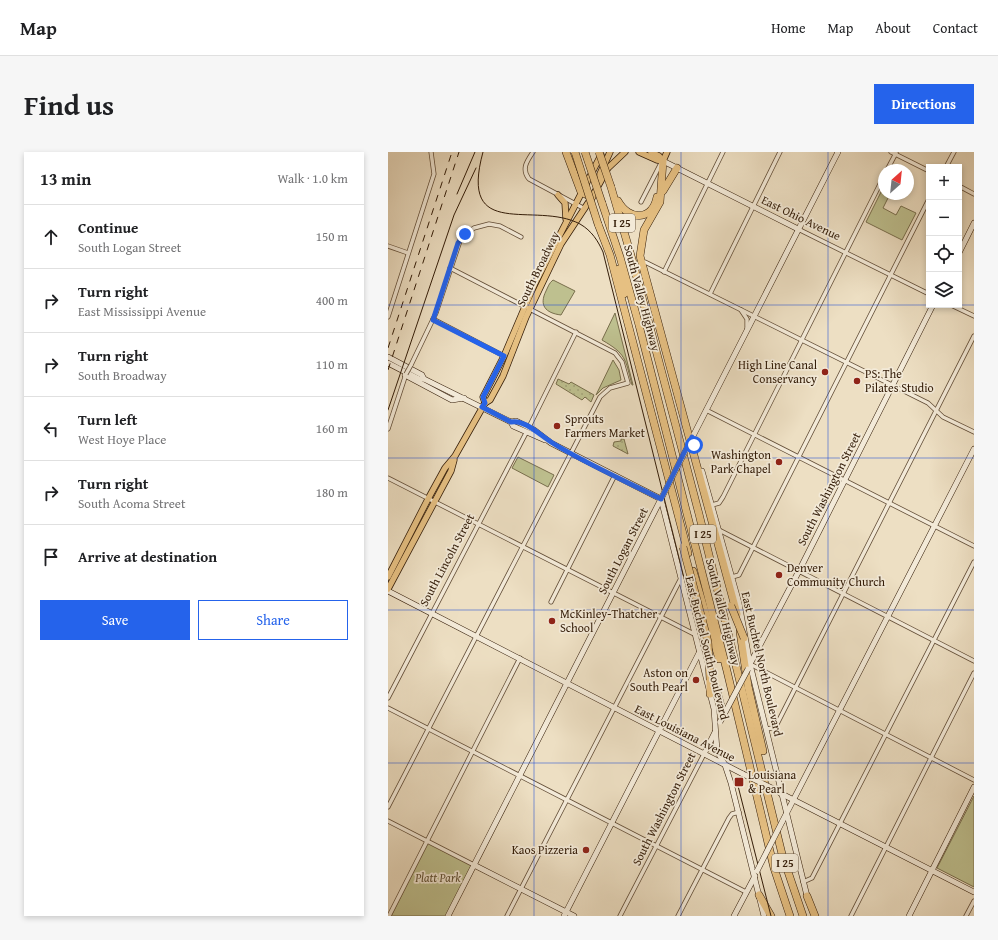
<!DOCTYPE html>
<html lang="en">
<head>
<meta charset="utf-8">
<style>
  :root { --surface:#fff; --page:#f6f6f6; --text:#202124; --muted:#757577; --line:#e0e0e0; --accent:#2563eb }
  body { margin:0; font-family:"Gentium Book Plus",serif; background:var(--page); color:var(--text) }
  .controls { position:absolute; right:12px; top:12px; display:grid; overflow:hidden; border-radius:0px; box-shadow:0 2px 6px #0003 }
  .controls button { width:36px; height:36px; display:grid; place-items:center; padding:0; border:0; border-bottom:1px solid var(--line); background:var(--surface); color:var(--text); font:20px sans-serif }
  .compass { position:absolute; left:490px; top:12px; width:36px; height:36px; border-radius:50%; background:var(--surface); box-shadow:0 2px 6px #0003; rotate:27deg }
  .stop { position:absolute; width:12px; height:12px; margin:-9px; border:3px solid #2563eb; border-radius:50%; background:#fff }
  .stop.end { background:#2563eb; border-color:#fff; box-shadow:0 1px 4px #0008 }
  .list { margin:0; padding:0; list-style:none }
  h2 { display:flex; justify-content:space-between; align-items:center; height:52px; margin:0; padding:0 16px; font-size:17px }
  h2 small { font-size:13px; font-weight:400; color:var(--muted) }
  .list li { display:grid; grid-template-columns:26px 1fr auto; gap:12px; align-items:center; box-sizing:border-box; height:64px; padding:0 16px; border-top:1px solid var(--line) }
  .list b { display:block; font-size:15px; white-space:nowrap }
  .list p { margin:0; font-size:13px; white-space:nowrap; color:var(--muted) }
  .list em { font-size:13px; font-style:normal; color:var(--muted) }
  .actions { display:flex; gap:8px; padding:12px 16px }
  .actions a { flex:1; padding:9px 0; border:1px solid var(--accent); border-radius:0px; text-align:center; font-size:14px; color:var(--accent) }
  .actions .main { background:var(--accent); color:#fff }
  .icon { flex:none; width:22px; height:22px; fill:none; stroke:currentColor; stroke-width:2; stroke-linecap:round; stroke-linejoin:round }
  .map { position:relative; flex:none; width:586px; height:764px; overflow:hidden; border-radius:0px }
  header { display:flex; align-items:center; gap:24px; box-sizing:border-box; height:56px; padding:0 20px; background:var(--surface); border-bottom:1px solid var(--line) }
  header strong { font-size:19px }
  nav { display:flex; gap:22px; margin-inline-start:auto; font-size:14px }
  .intro { display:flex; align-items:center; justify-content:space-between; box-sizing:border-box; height:96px; padding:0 24px }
  h1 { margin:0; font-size:28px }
  .button { padding:10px 18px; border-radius:0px; background:var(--accent); color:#fff; font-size:14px; font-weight:700 }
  main { display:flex; gap:24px; padding:0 24px }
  aside { flex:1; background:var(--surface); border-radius:0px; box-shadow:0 2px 6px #0003 }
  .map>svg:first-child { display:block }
  .grass { fill:url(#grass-dots); stroke:#786e4c }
  .park { fill:#bec08f; stroke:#786e4c }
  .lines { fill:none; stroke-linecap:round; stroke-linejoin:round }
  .street-casing { stroke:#624d37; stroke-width:5 }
  .secondary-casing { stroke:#331c08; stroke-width:6 }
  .primary-casing { stroke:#331c08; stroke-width:7 }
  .highway-casing { stroke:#331c08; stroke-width:8 }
  .street { stroke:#f3ead8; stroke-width:3.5 }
  .secondary { stroke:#f3ead8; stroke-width:5 }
  .primary { stroke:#e6c082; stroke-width:5.5 }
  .highway { stroke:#e6c082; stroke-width:7 }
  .tram { stroke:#331c08; stroke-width:1 }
  .rail { stroke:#331c08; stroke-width:1; stroke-dasharray:7 7; stroke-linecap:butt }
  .street-bridge-casing { stroke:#624d37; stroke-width:5; stroke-linecap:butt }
  .secondary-bridge-casing { stroke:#331c08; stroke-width:6; stroke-linecap:butt }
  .highway-bridge-casing { stroke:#331c08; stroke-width:8; stroke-linecap:butt }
  .street-bridge { stroke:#f3ead8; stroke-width:3.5 }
  .secondary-bridge { stroke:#f3ead8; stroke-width:5 }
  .highway-bridge { stroke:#e6c082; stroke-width:7 }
  .route { stroke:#2563eb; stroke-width:5 }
  .grid { fill:none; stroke:#1d4ed8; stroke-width:1; stroke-opacity:0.55 }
  .poi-dot { fill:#8f2418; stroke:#f3ead8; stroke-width:1.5 }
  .labels { text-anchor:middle; stroke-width:3.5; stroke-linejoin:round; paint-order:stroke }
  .shield { fill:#f3ead8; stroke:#6d5a46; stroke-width:1 }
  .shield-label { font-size:11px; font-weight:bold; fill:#331c08 }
  .street-label { font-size:12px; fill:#331c08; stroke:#f3ead8 }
  .poi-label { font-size:12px; fill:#331c08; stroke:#f3ead8; text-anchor:start }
  .park-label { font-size:12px; font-style:italic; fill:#5d4d30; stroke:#f3ead8 }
</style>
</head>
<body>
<header>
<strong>Map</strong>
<nav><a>Home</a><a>Map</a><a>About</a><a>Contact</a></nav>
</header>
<div class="intro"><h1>Find us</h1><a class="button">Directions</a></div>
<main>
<aside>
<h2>13 min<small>Walk · 1.0 km</small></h2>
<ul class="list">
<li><svg class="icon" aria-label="ahead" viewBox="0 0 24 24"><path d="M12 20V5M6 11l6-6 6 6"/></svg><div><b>Continue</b><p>South Logan Street</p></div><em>150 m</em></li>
<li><svg class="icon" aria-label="right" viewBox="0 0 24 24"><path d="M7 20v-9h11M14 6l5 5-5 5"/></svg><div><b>Turn right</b><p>East Mississippi Avenue</p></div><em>400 m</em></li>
<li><svg class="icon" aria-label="right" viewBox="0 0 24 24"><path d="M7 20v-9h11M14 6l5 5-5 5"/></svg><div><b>Turn right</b><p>South Broadway</p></div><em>110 m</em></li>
<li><svg class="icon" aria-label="left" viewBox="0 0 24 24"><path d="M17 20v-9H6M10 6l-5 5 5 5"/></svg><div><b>Turn left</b><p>West Hoye Place</p></div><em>160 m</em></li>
<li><svg class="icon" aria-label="right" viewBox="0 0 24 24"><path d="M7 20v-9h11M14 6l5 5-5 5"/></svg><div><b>Turn right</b><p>South Acoma Street</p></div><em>180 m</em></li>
<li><svg class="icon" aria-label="arrive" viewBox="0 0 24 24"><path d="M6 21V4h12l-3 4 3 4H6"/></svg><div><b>Arrive at destination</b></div></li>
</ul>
<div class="actions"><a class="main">Save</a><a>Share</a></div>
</aside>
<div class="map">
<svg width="586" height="764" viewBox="0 0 586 764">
  <defs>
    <pattern id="grass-dots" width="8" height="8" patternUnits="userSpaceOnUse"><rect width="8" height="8" fill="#bec08f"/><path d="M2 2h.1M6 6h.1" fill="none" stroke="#a4a47a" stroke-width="1.8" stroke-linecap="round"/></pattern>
  </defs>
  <rect width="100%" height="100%" fill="#eddfc3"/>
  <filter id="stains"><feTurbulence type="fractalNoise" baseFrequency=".005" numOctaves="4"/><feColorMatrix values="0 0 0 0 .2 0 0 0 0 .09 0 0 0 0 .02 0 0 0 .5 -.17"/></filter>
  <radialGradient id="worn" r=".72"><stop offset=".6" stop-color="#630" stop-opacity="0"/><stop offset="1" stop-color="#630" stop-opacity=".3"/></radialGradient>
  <g class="grass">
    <path d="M170,227L181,232L183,230L206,243L203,250L197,245L194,248L168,232Z"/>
    <path d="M233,287H236L240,302L225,294L226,290L233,289Z"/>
  </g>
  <g class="park">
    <path d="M496,34V42H502L495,56L508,63L513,54L528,61L514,88L478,70Z"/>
    <path d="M165,128L187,139L173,163C157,161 151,153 158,139C160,135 161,131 165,128Z"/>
    <path d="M227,161L245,233H244C237,206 238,202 214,188Z"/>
    <path d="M225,208L231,218L233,228L215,236L208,243Z"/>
    <path d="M130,305L166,323L160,335L124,316Z"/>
    <path d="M586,644V735L549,716Z"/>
    <path d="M40,689L86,713L60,764H3Z"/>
  </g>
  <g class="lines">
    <g class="street-casing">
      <g id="street">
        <path d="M145,0C139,9 133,17 141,27L197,57"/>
        <path d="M503,0L541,19"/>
        <path d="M558,15L566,0"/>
        <path d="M499,18L508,1"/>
        <path d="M571,34L586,42"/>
        <path d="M253,50L273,11"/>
        <path d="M410,77L541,142"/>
        <path d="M0,94L20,101"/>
        <path d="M257,110L540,251L555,265L586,280"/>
        <path d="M276,120L335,0"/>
        <path d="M322,142L392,0"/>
        <path d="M563,153L586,164"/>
        <path d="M353,158L359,167V176"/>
        <path d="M0,165L46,22L43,0"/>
        <path d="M45,167L116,204"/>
        <path d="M23,213L48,161L73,86L86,76L101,72L112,74L133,85"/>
        <path d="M318,258L586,394"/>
        <path d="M141,275L188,180"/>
        <path d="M0,277L18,222"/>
        <path d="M0,326L306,482"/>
        <path d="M324,353L331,351L335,345L496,24"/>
        <path d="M331,378L586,509"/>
        <path d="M344,425L351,423L541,47"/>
        <path d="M163,450L227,323"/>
        <path d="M362,512L586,628"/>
        <path d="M0,546L138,281"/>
        <path d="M0,556L358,740"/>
        <path d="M379,577L384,576L388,574L586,184"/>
        <path d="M0,655L212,245L222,236L240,231L234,210L227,201L62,116"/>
        <path d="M0,669L86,713"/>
        <path d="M415,730L424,726L586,410"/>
        <path d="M1,764L132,506"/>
        <path d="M119,764L292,428"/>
        <path d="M232,764L316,602"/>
        <path d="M290,764L341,666L344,662L351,660"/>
        <path d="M463,764L586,521"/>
        <path d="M578,764L586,749"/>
      </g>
    </g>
    <g class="secondary-casing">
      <g id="secondary">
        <path d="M275,9L410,77"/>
        <path d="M571,101L586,71"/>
        <path d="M0,205L34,223L36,227L123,270L128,269L146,278L163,291L273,347"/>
        <path d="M0,211L31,227H36"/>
        <path d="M17,223L64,248L76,246"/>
        <path d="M123,270L125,274L157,288"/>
        <path d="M303,288L450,0"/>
        <path d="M314,319L351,451L362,512L419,744"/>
        <path d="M273,347L326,557L329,599L337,613L343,631L376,764"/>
        <path d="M0,439L355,622"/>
        <path d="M362,512L413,415L545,153"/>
        <path d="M316,602L327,580"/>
        <path d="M392,641L586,740"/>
        <path d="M394,670L586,297"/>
        <path d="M86,713L186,764"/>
        <path d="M60,764L274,345"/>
        <path d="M176,764L311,501"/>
        <path d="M346,764L367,724"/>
        <path d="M521,764L586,635"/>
      </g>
    </g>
    <g class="primary-casing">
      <g id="primary">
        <path d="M251,0L269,8L275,9"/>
        <path d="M263,0L271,4L275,9"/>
        <path d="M275,9L279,0"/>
        <path d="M212,28V22L222,0"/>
        <path d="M170,43L177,51L178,67"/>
        <path d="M97,251L95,245L116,204L147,131L213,3"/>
        <path d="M0,425L40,347L57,316L67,304L97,251L102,248L115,224L138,165L173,92L204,45L220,16L237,0"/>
        <path d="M0,437L63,319L66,308"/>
      </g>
    </g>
    <g class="highway-casing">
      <g id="highway">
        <path d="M178,0L193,40L204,45"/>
        <path d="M275,9L272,50L256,78L252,104L349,462"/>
        <path d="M223,35L244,107L311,362L394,702L415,764"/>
        <path d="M275,39L289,16"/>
        <path d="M230,49C241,69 264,69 269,45"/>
        <path d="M214,51L232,105L251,173L339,519L386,716L402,764"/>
        <path d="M210,72L222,103L300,401"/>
        <path d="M231,117L236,142"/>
        <path d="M305,419L331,507"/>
        <path d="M352,480L360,534L375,599"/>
        <path d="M322,528V542"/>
        <path d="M371,743L383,764"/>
        <path d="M419,744L427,764"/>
      </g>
    </g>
    <use href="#street" class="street"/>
    <use href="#secondary" class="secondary"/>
    <use href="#primary" class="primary"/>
    <use href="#highway" class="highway"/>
    <g class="tram">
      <path d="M95,0C70,91 147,48 192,72C204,79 210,89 215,100L295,422L332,560"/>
      <path d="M69,42L87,0"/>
      <path d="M0,258L66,63L88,16"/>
      <path d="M331,534L336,552"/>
      <path d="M348,626L383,764"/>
    </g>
    <g class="rail">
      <path d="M0,196L64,0"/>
      <path d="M0,218L71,0"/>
    </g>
    <g class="street-bridge-casing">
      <path id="street-bridge" d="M18,222L23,213"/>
    </g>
    <g class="secondary-bridge-casing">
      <g id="secondary-bridge">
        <path d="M274,345L303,288"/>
        <path d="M332,570L360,517"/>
        <path d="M355,622L388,638"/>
        <path d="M369,719L394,670"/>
      </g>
    </g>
    <g class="highway-bridge-casing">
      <g id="highway-bridge">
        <path d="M187,0L210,72"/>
        <path d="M197,0L214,51"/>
        <path d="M211,0L223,35"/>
        <path d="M295,395L320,490L322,528"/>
        <path d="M343,454L356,486"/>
      </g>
    </g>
    <use href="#street-bridge" class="street-bridge"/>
    <use href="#secondary-bridge" class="secondary-bridge"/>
    <use href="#highway-bridge" class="highway-bridge"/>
  </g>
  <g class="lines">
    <path class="route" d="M77,82L70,91L45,168L116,204L95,245L97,251L94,255L123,270C136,267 152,283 163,290C196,311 238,329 273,347L304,285L306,293"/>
  </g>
  <path class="grid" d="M146,0V764M293,0V764M440,0V764M0,153H541M571,153H586M0,306H586M0,458H586M0,611H586"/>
  <g class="poi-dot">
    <circle cx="437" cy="220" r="4"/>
    <circle cx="469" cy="229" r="4"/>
    <circle cx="169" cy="274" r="4"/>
    <circle cx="391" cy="310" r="4"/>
    <circle cx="391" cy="423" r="4"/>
    <circle cx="164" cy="469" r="4"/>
    <circle cx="308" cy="528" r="4"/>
    <rect x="346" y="625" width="10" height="10" rx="2"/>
    <circle cx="198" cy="698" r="4"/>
  </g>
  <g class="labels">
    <g class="shield">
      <rect x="221" y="62" width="26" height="18" rx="3"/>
      <rect x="302" y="373" width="26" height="18" rx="3"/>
      <rect x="384" y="702" width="26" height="18" rx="3"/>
    </g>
    <g class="shield-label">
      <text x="234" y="75">I 25</text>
      <text x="315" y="386">I 25</text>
      <text x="397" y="715">I 25</text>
    </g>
    <g class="street-label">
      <text transform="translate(413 66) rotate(26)" y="4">East Ohio Avenue</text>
      <text transform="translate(150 117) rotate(-64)" y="4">South Broadway</text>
      <text transform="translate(254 146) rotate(75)" y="4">South Valley Highway</text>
      <text transform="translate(441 337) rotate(-63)" y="4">South Washington Street</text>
      <text transform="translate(235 399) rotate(-63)" y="4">South Logan Street</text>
      <text transform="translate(59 408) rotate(-62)" y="4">South Lincoln Street</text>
      <text transform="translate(335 460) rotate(76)" y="4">South Valley Highway</text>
      <text transform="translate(319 496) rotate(76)" y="4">East Buchtel South Boulevard</text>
      <text transform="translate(374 512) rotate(77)" y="4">East Buchtel North Boulevard</text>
      <text transform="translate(297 581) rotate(27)" y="4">East Louisiana Avenue</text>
      <text transform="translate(276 657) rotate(-63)" y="4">South Washington Street</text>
    </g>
    <g class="poi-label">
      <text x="429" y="217" text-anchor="end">High Line Canal<tspan x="429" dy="14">Conservancy</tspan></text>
      <text x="477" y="226">PS: The<tspan x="477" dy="14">Pilates Studio</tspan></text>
      <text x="177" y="271">Sprouts<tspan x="177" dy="14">Farmers Market</tspan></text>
      <text x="383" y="307" text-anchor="end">Washington<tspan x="383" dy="14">Park Chapel</tspan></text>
      <text x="399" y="420">Denver<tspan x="399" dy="14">Community Church</tspan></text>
      <text x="172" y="466">McKinley-Thatcher<tspan x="172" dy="14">School</tspan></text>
      <text x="300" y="525" text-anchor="end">Aston on<tspan x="300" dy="14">South Pearl</tspan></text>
      <text x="360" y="627">Louisiana<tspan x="360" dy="14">&amp; Pearl</tspan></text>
      <text x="190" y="702" text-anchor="end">Kaos Pizzeria</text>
    </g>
    <g class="park-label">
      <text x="50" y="730">Platt Park</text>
    </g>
  </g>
  <rect width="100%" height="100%" filter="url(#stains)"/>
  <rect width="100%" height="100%" fill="url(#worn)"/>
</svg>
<div class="controls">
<button>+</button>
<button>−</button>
<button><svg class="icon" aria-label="locate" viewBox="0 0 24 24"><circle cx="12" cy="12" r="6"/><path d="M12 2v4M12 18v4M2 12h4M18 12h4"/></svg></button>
<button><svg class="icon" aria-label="layers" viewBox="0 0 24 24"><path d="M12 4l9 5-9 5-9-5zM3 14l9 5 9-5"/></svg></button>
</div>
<svg class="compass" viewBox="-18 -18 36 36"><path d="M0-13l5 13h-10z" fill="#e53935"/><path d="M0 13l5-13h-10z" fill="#757577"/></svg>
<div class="stop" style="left:306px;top:293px"></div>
<div class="stop end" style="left:77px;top:82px"></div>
</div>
</main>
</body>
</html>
